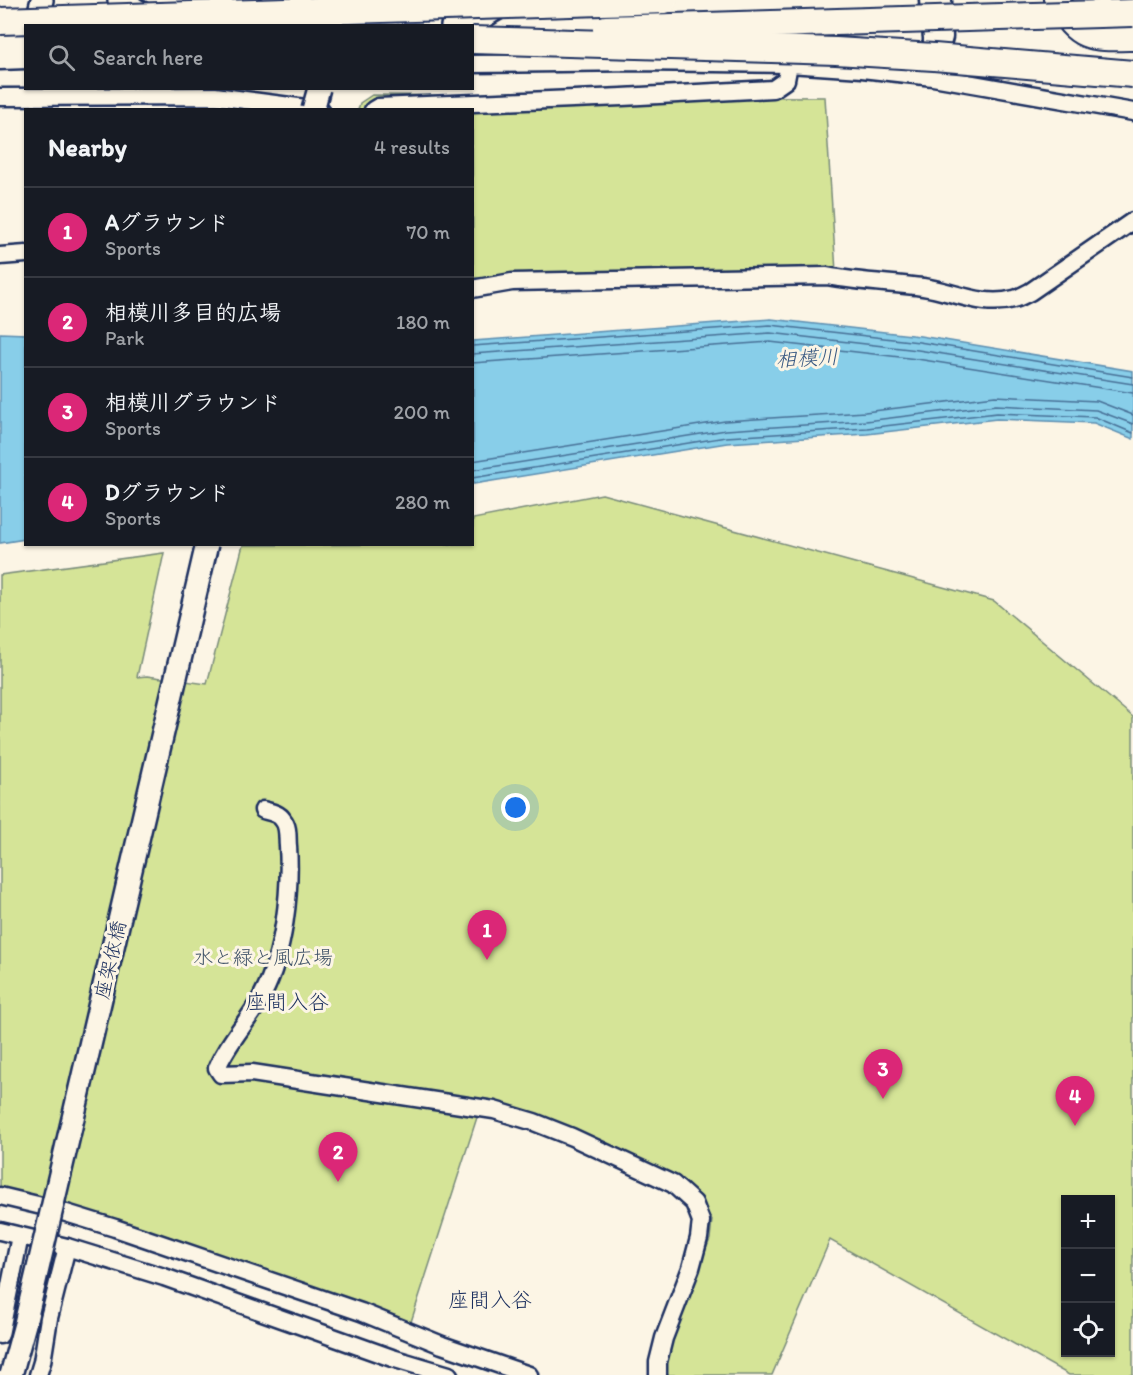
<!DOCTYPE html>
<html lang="en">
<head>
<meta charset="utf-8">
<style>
  :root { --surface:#171b24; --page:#20242c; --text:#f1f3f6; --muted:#9ea1a6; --line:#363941; --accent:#db2777 }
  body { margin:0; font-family:Itim,"Klee One",sans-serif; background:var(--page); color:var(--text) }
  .controls { position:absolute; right:18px; bottom:18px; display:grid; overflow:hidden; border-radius:0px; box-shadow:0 2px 4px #0004 }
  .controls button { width:54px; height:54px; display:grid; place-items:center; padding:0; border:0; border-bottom:2px solid var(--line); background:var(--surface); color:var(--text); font:30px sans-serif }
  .you { position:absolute; left:516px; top:808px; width:21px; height:21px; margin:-15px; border:4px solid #fff; border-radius:50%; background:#1a73e8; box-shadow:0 0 0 9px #1a73e833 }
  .badge { display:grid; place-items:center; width:39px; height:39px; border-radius:50%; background:var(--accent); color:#fff; font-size:20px; font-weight:700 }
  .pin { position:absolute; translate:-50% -50px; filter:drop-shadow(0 2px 3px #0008) }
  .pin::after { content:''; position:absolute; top:32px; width:21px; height:18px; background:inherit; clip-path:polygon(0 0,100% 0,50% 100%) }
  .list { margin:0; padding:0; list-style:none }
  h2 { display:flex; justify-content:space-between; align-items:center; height:78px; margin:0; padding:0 24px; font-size:26px }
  h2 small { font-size:20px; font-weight:400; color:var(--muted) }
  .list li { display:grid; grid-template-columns:39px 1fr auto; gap:18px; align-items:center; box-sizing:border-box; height:90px; padding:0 24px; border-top:2px solid var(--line) }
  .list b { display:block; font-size:22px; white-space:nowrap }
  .list p { margin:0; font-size:20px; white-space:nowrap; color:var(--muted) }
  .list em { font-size:20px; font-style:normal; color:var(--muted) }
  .icon { flex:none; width:33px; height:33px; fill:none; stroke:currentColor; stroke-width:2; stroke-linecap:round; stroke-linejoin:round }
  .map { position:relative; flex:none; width:1133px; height:1375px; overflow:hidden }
  .search { position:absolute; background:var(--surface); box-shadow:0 2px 4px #0004; left:24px; top:24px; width:450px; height:66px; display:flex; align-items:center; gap:15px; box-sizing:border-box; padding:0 21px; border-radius:0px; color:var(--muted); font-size:22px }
  .panel { position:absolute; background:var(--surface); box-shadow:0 2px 4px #0004; left:24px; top:108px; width:450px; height:438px; border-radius:0px }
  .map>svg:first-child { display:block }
  .green { fill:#d5e497; stroke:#788a7a; stroke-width:1.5; fill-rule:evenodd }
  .water { fill:#88cee9; stroke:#5c8eb1; stroke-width:1.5 }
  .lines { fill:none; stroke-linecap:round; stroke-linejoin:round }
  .shore { stroke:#476f96; stroke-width:1.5 }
  .minor-casing { stroke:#1b2f5e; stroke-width:21 }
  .major-casing { stroke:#1b2f5e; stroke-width:26 }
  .highway-casing { stroke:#1b2f5e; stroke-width:30 }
  .minor { stroke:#fcf5e5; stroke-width:16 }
  .major { stroke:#fcf5e5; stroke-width:21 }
  .highway { stroke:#fcf5e5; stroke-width:26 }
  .major-bridge-casing { stroke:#1b2f5e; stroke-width:26; stroke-linecap:butt }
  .highway-bridge-casing { stroke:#1b2f5e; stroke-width:30; stroke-linecap:butt }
  .major-bridge { stroke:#fcf5e5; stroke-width:21 }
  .highway-bridge { stroke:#fcf5e5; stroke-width:26 }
  .labels { text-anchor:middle; stroke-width:6; stroke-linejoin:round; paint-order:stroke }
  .park-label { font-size:20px; fill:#405369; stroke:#fcf5e5 }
  .street-label { font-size:20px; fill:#1b2f5e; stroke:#fcf5e5 }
  .water-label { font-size:21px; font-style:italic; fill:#365781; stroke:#fcf5e5 }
  .neighbourhood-label { font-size:21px; fill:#1b2f5e; stroke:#fcf5e5 }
</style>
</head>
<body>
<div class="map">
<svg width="1133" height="1375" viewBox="0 0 1133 1375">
  <rect width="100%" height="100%" fill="#fcf5e5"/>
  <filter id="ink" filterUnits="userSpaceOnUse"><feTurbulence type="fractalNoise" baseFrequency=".0167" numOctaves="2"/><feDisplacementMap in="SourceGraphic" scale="12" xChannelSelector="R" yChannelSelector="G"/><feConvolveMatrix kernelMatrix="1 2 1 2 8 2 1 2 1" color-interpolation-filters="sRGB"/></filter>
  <g filter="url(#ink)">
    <g class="green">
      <path d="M372,95L825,97L836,272L473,278L472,110H358L360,103Z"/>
      <path d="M602,494L994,601L1133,717V1375H1069L830,1240L772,1375H666L665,1361L670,1341L710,1239L712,1220L699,1198L481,1105L409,1328L0,1196V575L164,553L137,677L147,676L207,684L243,545L472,544L473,519ZM1066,1200H1110V1352H1066Z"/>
    </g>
    <g class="water">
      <path d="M771,319L920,336L1133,371V439L1094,423L997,419L867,434L727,443L473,484V341Z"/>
      <path d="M0,333L26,334L25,539L0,543Z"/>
    </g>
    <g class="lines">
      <g class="shore">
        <path d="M472,346L770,325L919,342L1133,377"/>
        <path d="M472,354L770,333L918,350L1133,384"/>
        <path d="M472,363L770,342L917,359L1133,393"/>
        <path d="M472,461L725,421L865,412L995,396L1097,401L1133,415"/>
        <path d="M472,470L726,430L866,421L996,405L1096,410L1133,424"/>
        <path d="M472,478L726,437L867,428L997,413L1095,417L1133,433"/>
      </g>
      <g class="minor-casing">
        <g id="minor">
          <path d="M928,0L932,38V59"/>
          <path d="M0,61L26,60"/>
          <path d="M472,64L637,62L789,64L862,69L933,77L1133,112"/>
          <path d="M936,65L944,37L943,0"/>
          <path d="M0,97L215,96L321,110"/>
          <path d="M373,110L378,107L622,97L773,89L786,80L789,64"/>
          <path d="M0,256L26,254"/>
          <path d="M472,289L512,282L827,276C859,282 891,283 923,287C953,291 983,308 1014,299C1019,298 1025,294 1030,292L1133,221"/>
          <path d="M263,810C270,812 279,813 283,820C289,827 287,838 288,846C291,891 284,954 263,994C250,1020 228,1041 217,1068L221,1074L252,1073L494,1110L534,1122L572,1137L673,1184L694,1203L701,1221L699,1238L691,1268L664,1338L658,1362V1375"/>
          <path d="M0,1196L50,1208L115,1228L361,1312L442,1345L529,1375"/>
          <path d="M0,1231L67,1247L164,1277L392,1358L449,1375"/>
          <path d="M0,1335L20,1236"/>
          <path d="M38,1375L42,1362L49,1318L67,1247"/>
        </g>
      </g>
      <g class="major-casing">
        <g id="major">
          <path d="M119,0L151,18"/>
          <path d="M35,26L42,0"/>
          <path d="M452,26L483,17L502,6"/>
        </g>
      </g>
      <g class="highway-casing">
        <g id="highway">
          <path d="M1057,0C1076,40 1093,38 1133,37"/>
          <path d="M0,47L26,46"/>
        </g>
      </g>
      <use href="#minor" class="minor"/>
      <use href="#major" class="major"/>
      <use href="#highway" class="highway"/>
      <g class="major-bridge-casing">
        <g id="major-bridge">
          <path d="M313,110L319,88"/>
          <path d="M11,1375L25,1324L207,544"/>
        </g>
      </g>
      <g class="highway-bridge-casing">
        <g id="highway-bridge">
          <path d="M0,21L664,0"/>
          <path d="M606,29L1133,13"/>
          <path d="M472,40L836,51L934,57L1133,74"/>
        </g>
      </g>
      <use href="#major-bridge" class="major-bridge"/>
      <use href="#highway-bridge" class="highway-bridge"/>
    </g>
  </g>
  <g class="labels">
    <g class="park-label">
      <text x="263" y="964">水と緑と風広場</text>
    </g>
    <g class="street-label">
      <text transform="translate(110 960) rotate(-77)" y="7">座架依橋</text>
    </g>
    <g class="water-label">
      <text transform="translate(807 358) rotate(-3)" y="7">相模川</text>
    </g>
    <g class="neighbourhood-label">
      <text x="287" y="1009">座間入谷</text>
      <text x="490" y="1307">座間入谷</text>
    </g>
  </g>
</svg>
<div class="controls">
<button>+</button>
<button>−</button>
<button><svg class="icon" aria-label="locate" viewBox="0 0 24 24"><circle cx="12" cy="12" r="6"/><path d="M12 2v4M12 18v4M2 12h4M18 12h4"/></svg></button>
</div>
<div class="you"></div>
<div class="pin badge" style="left:487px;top:960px">1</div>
<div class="pin badge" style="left:338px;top:1182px">2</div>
<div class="pin badge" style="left:883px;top:1099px">3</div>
<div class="pin badge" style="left:1075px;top:1126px">4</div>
<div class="search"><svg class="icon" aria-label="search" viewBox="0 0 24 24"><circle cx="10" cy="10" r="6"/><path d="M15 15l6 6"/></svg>Search here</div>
<section class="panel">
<h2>Nearby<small>4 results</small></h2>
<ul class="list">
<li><span class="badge">1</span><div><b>Aグラウンド</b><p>Sports</p></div><em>70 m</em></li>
<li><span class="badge">2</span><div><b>相模川多目的広場</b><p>Park</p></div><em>180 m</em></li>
<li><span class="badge">3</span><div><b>相模川グラウンド</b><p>Sports</p></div><em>200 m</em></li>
<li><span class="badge">4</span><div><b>Dグラウンド</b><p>Sports</p></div><em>280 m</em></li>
</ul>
</section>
</div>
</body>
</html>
